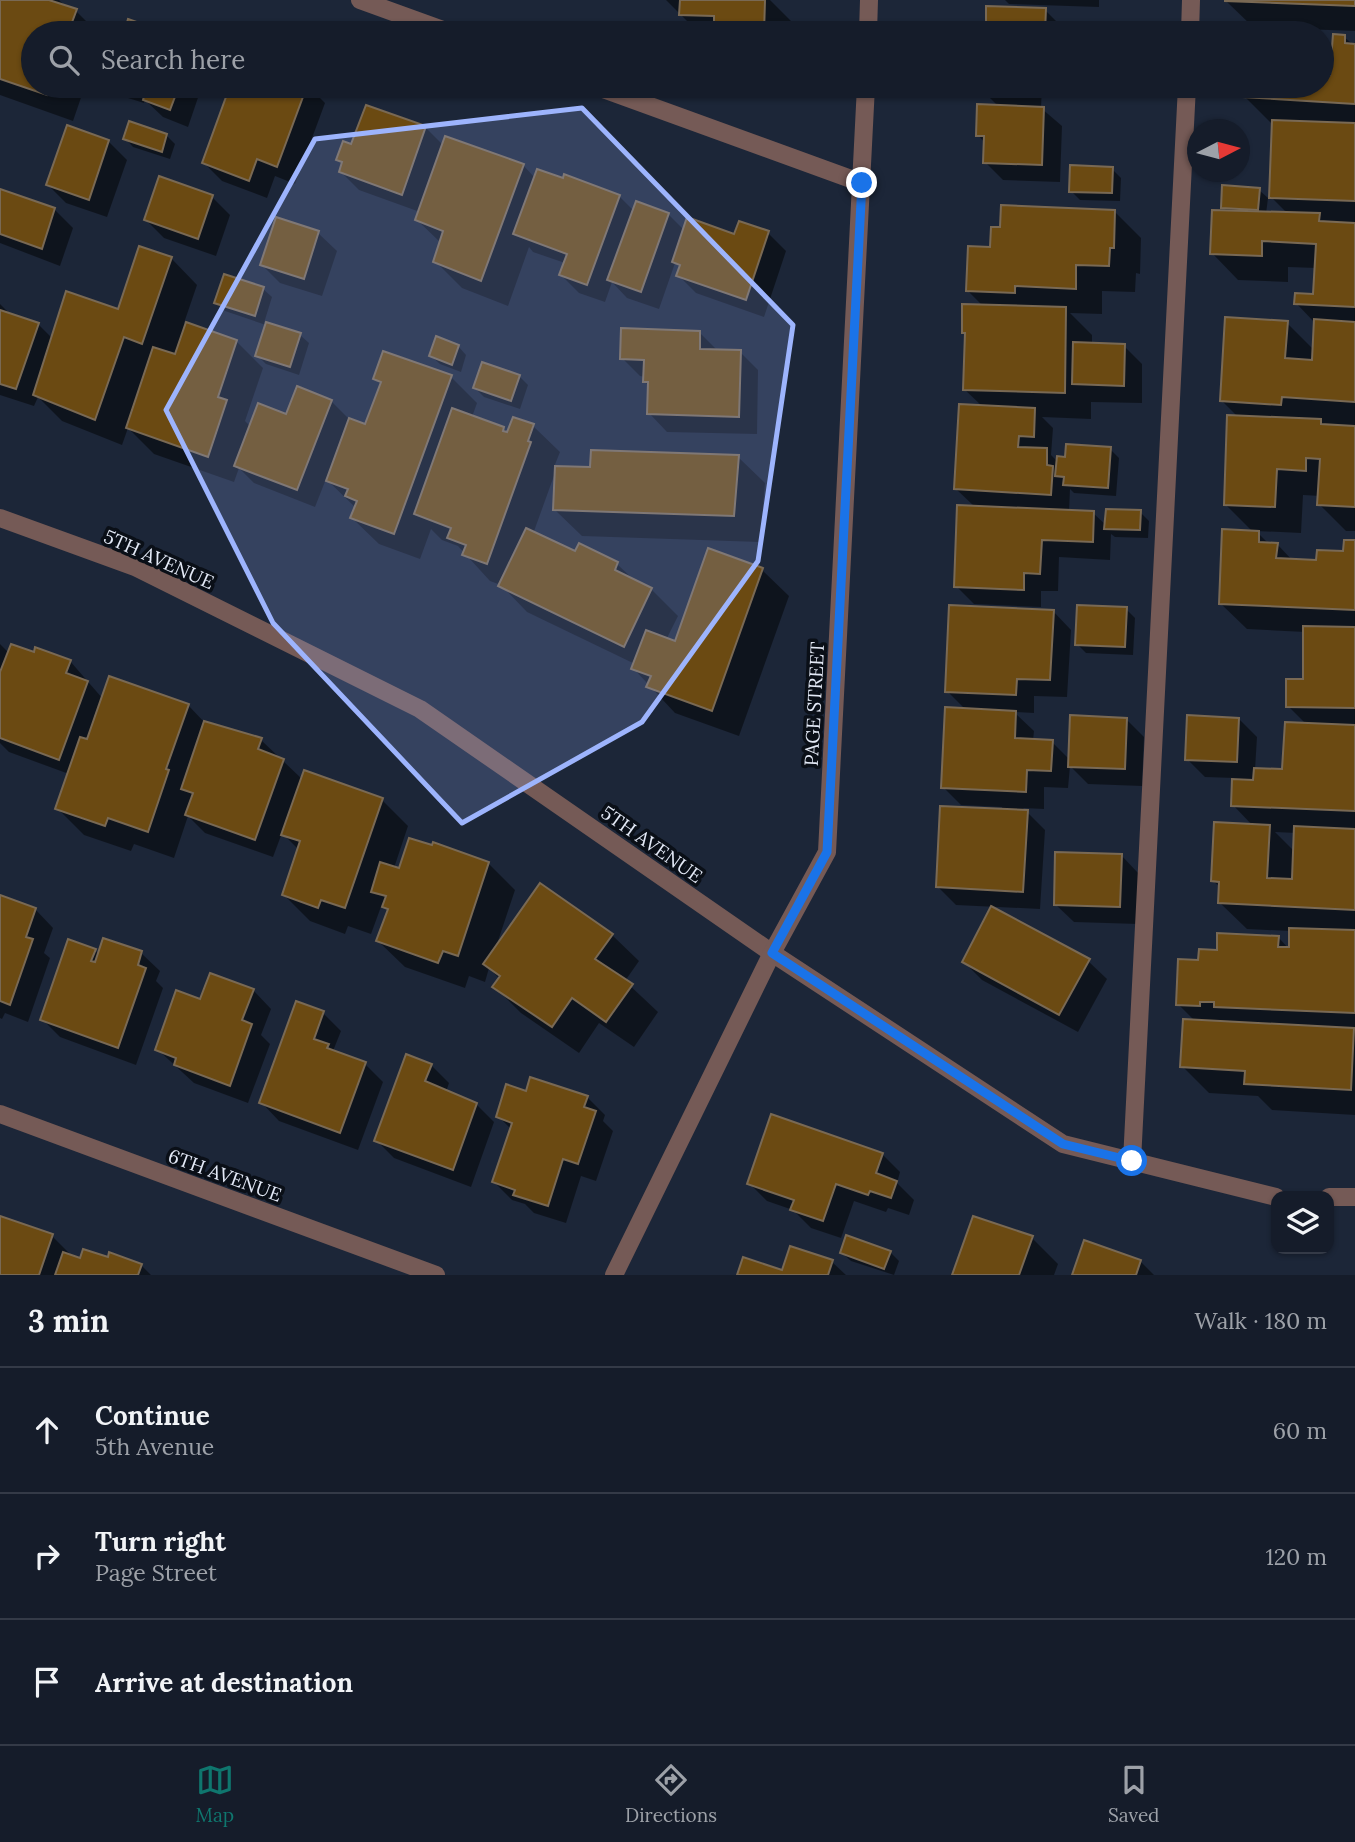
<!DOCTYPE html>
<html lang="en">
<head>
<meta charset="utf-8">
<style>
  :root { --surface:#151c2a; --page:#1e2532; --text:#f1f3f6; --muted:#9da1a8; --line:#343a47; --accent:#0f766e }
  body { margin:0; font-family:Lora,serif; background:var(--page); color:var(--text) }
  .controls { position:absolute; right:21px; bottom:21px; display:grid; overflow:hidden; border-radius:14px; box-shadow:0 2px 5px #0004 }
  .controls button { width:63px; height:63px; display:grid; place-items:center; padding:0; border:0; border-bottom:2px solid var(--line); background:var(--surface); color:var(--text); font:35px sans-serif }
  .compass { position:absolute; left:1187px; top:119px; width:63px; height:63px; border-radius:50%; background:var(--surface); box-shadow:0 2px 5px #0004; rotate:84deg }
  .stop { position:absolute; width:21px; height:21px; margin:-16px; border:5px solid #1a73e8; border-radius:50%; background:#fff }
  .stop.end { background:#1a73e8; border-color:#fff; box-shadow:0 2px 7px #0008 }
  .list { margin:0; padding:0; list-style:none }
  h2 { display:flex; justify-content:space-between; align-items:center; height:91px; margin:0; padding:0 28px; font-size:30px }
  h2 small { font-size:23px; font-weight:400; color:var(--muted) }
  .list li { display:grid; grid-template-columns:46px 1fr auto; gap:21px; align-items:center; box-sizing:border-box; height:126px; padding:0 28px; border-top:2px solid var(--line) }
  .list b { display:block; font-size:26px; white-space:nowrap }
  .list p { margin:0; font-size:23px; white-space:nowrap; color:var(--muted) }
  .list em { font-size:23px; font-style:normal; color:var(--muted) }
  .icon { flex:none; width:38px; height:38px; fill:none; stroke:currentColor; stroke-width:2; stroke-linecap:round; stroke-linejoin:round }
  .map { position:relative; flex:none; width:1355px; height:1275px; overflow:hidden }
  .search { position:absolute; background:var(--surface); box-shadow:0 2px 5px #0004; left:21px; right:21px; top:21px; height:77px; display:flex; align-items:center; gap:18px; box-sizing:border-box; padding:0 24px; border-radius:38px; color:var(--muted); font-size:26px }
  .sheet { height:469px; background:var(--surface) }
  nav { display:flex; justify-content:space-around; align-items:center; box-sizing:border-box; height:98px; border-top:2px solid var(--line); background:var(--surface); font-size:19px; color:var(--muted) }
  nav a { display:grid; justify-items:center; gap:4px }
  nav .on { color:var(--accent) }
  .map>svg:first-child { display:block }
  .shadow { fill:#0007; fill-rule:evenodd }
  .building { fill:#6b4a12; stroke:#796954; stroke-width:2 }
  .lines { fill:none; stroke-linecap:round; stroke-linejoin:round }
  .lane { stroke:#755a56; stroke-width:18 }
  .street { stroke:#755a56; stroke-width:18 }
  .route { stroke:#1a73e8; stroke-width:9 }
  .marked { fill:#9db4fd; fill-opacity:0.2; stroke:#9db4fd; stroke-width:5; stroke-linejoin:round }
  .labels { text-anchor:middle; stroke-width:7; stroke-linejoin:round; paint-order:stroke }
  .street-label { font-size:19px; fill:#e4eaf7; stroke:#0a0f17 }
</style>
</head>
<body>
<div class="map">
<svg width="1355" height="1275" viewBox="0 0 1355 1275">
  <rect width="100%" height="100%" fill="#1c2638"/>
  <g class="shadow">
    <path d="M0,0H59L67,8L76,11L98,33H33V86H85L73,121L0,95Z"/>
    <path d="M666,0H770L791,21L790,33H699Z"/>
    <path d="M1005,0H1099V7L1009,4Z"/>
    <path d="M1355,0V31L1253,27L1226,1Z"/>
    <path d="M988,8L1045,10L1063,28V33H987Z"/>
    <path d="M1344,37L1355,46V531H1346L1319,504L1320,496L1303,495L1301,533L1256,531L1269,544H1277L1293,561L1317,562L1345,553L1355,542V1115L1272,1110L1258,1096L1209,1093L1182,1066L1196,1022L1178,1004L1199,961L1218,952L1279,938L1290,950L1291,931L1247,929L1220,903L1221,888L1213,881L1253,826L1233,805L1234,778L1205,777L1187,759L1239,719L1257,737L1255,770L1284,771L1307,725L1288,706L1305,680V632L1247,629L1220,603L1254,533L1225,504L1238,417L1222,401L1287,323L1314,350L1315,323L1296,303L1315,295L1316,268L1288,267V282L1238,280L1212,253L1229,213L1223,207L1259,190L1268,198L1266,214H1288L1271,197L1274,123H1271L1245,97V86H1322V41L1333,52ZM1275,832L1296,833L1295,852Z"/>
    <path d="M116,86H202L188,127L163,117L145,100L144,103L128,98Z"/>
    <path d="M232,86H308L325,103L295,184L275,176L267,198L222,181L204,163Z"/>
    <path d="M762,86H789L788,89L764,88Z"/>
    <path d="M978,86H1042L1041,108L1062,126L1060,182L1003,180L985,162V143L978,135L999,107Z"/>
    <path d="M425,127L443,145L523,165L535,178L619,196L634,211L668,214L684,230L735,236L768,233L786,251L764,317L696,293L678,275L681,268L675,263L659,309L627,298L612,282L605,302L579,293L561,275L565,263L533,252L529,247L508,306L462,288L435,261L441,243L417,220L420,212L359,190L341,172L343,165L338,159L352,146Z"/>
    <path d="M68,128L109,142L127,160L107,217L66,203L48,185Z"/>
    <path d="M166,135L175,144L170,159L133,147L125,138Z"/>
    <path d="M1112,169L1121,178L1120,201L1080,200L1071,191Z"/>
    <path d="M0,190L55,210L73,228L60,266L0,243Z"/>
    <path d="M212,197L230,215L216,256L164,238L146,220Z"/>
    <path d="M1115,212L1141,238L1140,274L1136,273L1135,292L1102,291V314L1070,313L1092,335V345L1124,346L1142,364V403L1091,402V419L1042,417L1053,428L1051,455L1058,462L1110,449L1119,458L1116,496L1074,493L1070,489L1069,512L1093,513L1106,525L1140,512L1149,521L1148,538L1115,537L1111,534L1110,560L1059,557L1058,591H1041V607L974,604L956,586L975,507L956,489L983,407L964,389L967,335L964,332L983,306L968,291L992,249Z"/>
    <path d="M277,219L318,233L337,251L322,296L280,283L262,265Z"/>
    <path d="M171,258L197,285L184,323L236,341L263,368L245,421L251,427L331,401L350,420L366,426L382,385L375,379L451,377L477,403L472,417L503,429L508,434L533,426L560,452L554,467L592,468L738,457L765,483L760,542L582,536L555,510V473L533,534L575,554L580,546L617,564L636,582L651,589L678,616L666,640L676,643L709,550L762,570L789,596L739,736L675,713L633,668L635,664L527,612L501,585L490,581L458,546L442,540L431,529L420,559L379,544L352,518L356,508L326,479L315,507L254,483L239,468L234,482L154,454L128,428L122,445L62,421L38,397L34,406L0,395V304L11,315L38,324L53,339L119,311Z"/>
    <path d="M263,289L272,297L264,323L300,335L309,343L299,375L266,364L257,355L266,325L225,311L216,302Z"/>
    <path d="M699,332L718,351L740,352L758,370L757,434L667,432L649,413L650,387L645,382V377L640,376L622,358Z"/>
    <path d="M458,346L466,355L461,372L440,364L431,356Z"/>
    <path d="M519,376L528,385L520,409L484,397L475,388Z"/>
    <path d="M1126,609L1135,618L1133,655L1086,653L1077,644Z"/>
    <path d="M1053,611L1071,630L1067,697L1034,696V713L1014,712L1034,731L1033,741L1052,742L1070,760L1126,719L1144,737L1142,786L1088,784L1070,766L1068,788L1044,787V809L1023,808L1045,830L1040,909L956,905L938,887L1002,811V807L961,805L943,787L966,710L947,691Z"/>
    <path d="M0,644L9,653L35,654L70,661L103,699L188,705L206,724L261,740L302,779L382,800L408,826L394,868L400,870L434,844L489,864L515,890L496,947L612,935L639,961L625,981L658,1012L634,1047L599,1023L579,1053L521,1013L495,987L500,979L489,968L485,982L469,976L465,988L405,967L378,941L389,911L382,904L371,934L348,926L345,934L310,921L284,895L299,850L282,833L273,857L205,833L188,816L174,858L134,844L131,851L84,835L57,808L69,774L9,752L0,743Z"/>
    <path d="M1121,855L1139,874L1138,924L1074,922L1055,904Z"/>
    <path d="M0,897L35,909L53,928L44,953L50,958L28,1022L5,1013L2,1019L0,1018Z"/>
    <path d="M105,940L141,953L160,971L156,981L163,988L136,1065L60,1037L42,1019L95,950L99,955Z"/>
    <path d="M1088,961L1107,979L1078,1032L982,980L964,962Z"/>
    <path d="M253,990L271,1009L261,1035L270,1044L248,1103L194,1083L157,1049L201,1001Z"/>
    <path d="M323,1013L341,1031L333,1051L365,1064L383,1082L358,1150L279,1121L261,1102Z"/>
    <path d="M431,1065L449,1083L446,1092L476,1104L494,1122L471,1187L394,1158L376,1140Z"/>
    <path d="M587,1097L605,1115L603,1121L613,1131L596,1181L581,1176L566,1223L534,1213L525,1204L512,1200L494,1182L512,1130L498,1116Z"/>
    <path d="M882,1154L900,1172L897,1183L914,1200L909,1215L888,1208L886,1212L854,1201L841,1238L811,1228L793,1210L767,1201L749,1183Z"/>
    <path d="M0,1217L52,1236L70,1254L69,1256L82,1260L109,1259L141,1265L151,1275H0Z"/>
    <path d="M974,1218L1032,1238L1058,1264L1054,1275H954Z"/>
    <path d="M1085,1242L1140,1261L1154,1275H1074Z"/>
    <path d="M890,1252L899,1261L894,1275L851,1261L842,1253Z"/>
    <path d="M744,1259L783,1272L832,1262L846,1275H739Z"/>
  </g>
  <g class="building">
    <path d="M0,0H49L77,9L68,33H33V86H50L47,95L0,79Z"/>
    <path d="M680,0H765L764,33H714V16L679,15Z"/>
    <path d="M1225,0H1355V6L1225,1Z"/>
    <path d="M986,6L1046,8L1045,33H986Z"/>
    <path d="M128,19L168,33H124Z"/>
    <path d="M1247,29L1316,33H1246Z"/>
    <path d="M1333,34L1345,35V43L1355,44V104L1243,97V86H1322V74L1330,75Z"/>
    <path d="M147,86H179L170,110L143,100Z"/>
    <path d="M230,86H307L277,167L257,159L249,181L202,163Z"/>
    <path d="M977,86H1024V89L976,87Z"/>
    <path d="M977,104L1044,107L1042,165L983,163L984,136H976Z"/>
    <path d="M366,105L426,126L402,195L339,172L342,162L336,160L343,141L351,144Z"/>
    <path d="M1272,120L1355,123V201L1269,198Z"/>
    <path d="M129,121L167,134L162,152L123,139Z"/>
    <path d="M67,125L109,140L89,200L46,185Z"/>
    <path d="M445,136L524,164L481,281L433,262L443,231L415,220Z"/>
    <path d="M1070,165L1113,167L1112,193L1069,192Z"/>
    <path d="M537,169L563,178L564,174L620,195L587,285L559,275L567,254L513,234Z"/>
    <path d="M159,176L213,195L198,239L144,220Z"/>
    <path d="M1222,185L1260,188L1258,210L1221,208Z"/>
    <path d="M0,189L55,208L42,249L0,234Z"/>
    <path d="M636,201L669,213L641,292L607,280Z"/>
    <path d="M1001,205L1115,210L1114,248H1110L1109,266L1076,265V289L1015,286V293L966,291L968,246L990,247L991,227H1000Z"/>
    <path d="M1212,210L1320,213L1319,221L1355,223V307L1294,304L1295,293L1313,294L1316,244L1262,241V256L1210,254Z"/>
    <path d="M276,217L319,231L304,279L260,265Z"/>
    <path d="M687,217L734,234L739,221L769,231L746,300L676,276L680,265L672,262Z"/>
    <path d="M139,246L172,257L142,344L124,337L95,420L33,395L66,291L118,309Z"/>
    <path d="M224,274L264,287L255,316L214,303Z"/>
    <path d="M962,304L1066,307L1065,393L963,390L965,333H962Z"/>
    <path d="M0,310L39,323L16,389L0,384Z"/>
    <path d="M1225,317L1288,321L1285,358L1312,360L1314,319L1355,322V402L1282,397L1281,405L1220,401Z"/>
    <path d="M186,322L237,340L218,397L227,400L208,457L126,428L153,347L175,354Z"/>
    <path d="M266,322L301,333L290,367L255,356Z"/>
    <path d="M621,328L700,331V349L741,350L739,417L647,414L648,382H643L644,360L620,359Z"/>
    <path d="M436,336L459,345L452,365L429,356Z"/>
    <path d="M1073,342L1125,344L1124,386L1072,384Z"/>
    <path d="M383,351L452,375L394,534L350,518L357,501L345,496L348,489L326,481L349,418L365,424L381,382L373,379Z"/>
    <path d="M482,362L520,375L511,401L473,388Z"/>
    <path d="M297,386L332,400L297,490L234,466L258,403L286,414Z"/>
    <path d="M959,404L1035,408L1034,437L1019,436L1018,447L1047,448V465L1053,466L1051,495L954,489Z"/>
    <path d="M452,408L504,427L503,431L507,432L513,417L534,424L528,441L531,442L487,564L462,555L466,545L447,538L451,528L414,514Z"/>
    <path d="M1227,415L1321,419V424L1355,426V507L1317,505L1320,459L1306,458V471L1277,469L1275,507L1224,505Z"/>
    <path d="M1066,444L1111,447L1108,488L1063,485L1064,477L1055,476L1057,456L1065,457Z"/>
    <path d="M591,450L739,455L734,516L553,510L555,466L590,467Z"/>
    <path d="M957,505L1094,511L1093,542L1042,540L1040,574L1024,573V590L954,587Z"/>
    <path d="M1106,509L1141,510L1140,530L1104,529Z"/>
    <path d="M526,528L575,551L579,543L618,562L615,570L652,588L624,647L498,586Z"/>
    <path d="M1222,529L1259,531V542L1278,543L1276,558L1316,560L1317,550L1343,551L1344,540H1355V610L1219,604Z"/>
    <path d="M708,548L763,568L712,711L646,687L651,676L631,669L646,630L675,641Z"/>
    <path d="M949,605L1054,610L1050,680L1017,679L1016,695L945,692Z"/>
    <path d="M1077,605L1127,607L1125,647L1075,645Z"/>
    <path d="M1303,626L1355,627V708L1286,707V679H1303Z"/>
    <path d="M11,644L34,652L35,647L71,660L66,673L88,681L59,760L0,738V672Z"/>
    <path d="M109,676L189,704L166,769L169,770L148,832L108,818L105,826L55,809L80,737L87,739Z"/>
    <path d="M945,707L1016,711L1015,738L1053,740L1051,771L1027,770L1026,792L941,788Z"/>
    <path d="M1070,715L1127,718L1125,769L1068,767Z"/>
    <path d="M1187,715L1239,718L1237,762L1185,760Z"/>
    <path d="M204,721L262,738L258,749L284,759L255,840L185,815L193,793L181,789Z"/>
    <path d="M1285,722L1355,725V811L1231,806L1232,779L1253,780L1254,768L1282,769Z"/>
    <path d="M304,770L383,798L345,908L321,900L318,908L282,895L300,841L281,835Z"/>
    <path d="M940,806L1028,810L1023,892L936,887Z"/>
    <path d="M1214,822L1270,825L1267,878L1292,879L1294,826L1355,829V910L1218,903L1219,882L1211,881Z"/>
    <path d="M409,838L432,845L433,842L489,862L458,956L443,951L438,963L376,941L388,909L382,907L386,896L371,892L380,862L399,868Z"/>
    <path d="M1055,852L1122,854L1120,907L1054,905Z"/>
    <path d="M540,883L613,934L595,959L633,984L606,1022L572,998L552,1027L492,987L500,976L483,964Z"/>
    <path d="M0,895L36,908L26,937L33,939L10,1005L0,1001Z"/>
    <path d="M991,906L1090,959L1059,1015L962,962Z"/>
    <path d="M1289,928L1355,930V1013L1214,1007V1002H1200V1006L1176,1005L1178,959L1198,960L1199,949L1217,950V933L1279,936L1278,947H1289Z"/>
    <path d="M103,938L142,951L138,965L146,968L118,1048L40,1020L68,939L96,949L91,961L95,962Z"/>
    <path d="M210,973L254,989L242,1020L252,1024L230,1086L174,1065L176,1058L155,1050L176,990L200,999Z"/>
    <path d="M296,1001L324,1011L314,1039L329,1044L327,1048L366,1062L340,1133L259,1103Z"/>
    <path d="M1183,1019L1354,1028L1351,1090L1244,1084L1245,1071L1180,1067Z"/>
    <path d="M406,1054L432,1064L425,1081L477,1103L453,1170L374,1141Z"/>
    <path d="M530,1077L588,1096L584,1107L596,1111L578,1164L563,1159L548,1206L513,1195L515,1190L492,1182L512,1123L496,1117L506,1084L526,1091Z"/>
    <path d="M771,1114L883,1153L876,1173L897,1181L891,1198L870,1191L868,1195L836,1184L823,1221L790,1210L794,1200L747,1184Z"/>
    <path d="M0,1216L53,1234L39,1275H0Z"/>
    <path d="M973,1216L1033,1236L1019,1275H952Z"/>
    <path d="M846,1235L891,1251L884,1269L840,1253Z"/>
    <path d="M1084,1240L1141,1260L1136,1275H1072Z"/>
    <path d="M790,1246L833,1260L828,1275H737L743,1257L782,1270Z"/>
    <path d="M83,1249L108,1257L109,1252L142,1264L138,1275H55L63,1252L80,1258Z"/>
  </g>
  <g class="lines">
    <g class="lane">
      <path d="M1190,33L1191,0"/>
      <path d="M1132,1161L1187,86"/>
    </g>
    <g class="street">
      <path d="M360,0L451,33"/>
      <path d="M868,33L869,0"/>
      <path d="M595,86L862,183"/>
      <path d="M0,518L135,567L420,709L772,953L1063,1144L1276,1197"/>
      <path d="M0,1114L436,1275"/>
      <path d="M1329,1197H1355"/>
      <path d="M614,1275L772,953L827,852L866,86"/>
    </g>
  </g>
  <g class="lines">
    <path class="route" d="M862,183L827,852L772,953L1063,1144L1132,1161"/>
  </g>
  <path class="marked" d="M582,108L793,325L758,561L642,722L462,823L273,623L166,410L315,139Z"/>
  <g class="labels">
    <g class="street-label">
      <text transform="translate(159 559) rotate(24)" y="7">5TH AVENUE</text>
      <text transform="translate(814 704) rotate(-87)" y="7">PAGE STREET</text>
      <text transform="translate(652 844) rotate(35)" y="7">5TH AVENUE</text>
      <text transform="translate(225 1175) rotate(20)" y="7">6TH AVENUE</text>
    </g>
  </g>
</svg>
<div class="controls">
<button><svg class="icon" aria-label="layers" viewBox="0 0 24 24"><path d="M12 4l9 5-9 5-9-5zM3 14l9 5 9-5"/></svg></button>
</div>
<svg class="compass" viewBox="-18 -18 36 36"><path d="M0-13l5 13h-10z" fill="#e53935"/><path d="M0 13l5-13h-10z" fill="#9da1a8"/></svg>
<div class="stop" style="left:1132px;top:1161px"></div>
<div class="stop end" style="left:862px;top:183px"></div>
<div class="search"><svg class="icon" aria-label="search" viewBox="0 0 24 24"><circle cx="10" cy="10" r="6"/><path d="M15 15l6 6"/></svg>Search here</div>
</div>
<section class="sheet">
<h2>3 min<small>Walk · 180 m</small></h2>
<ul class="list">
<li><svg class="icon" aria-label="ahead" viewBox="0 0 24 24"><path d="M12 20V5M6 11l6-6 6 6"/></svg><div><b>Continue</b><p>5th Avenue</p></div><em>60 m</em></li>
<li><svg class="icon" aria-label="right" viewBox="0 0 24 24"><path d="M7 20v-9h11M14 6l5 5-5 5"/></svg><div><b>Turn right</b><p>Page Street</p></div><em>120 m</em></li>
<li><svg class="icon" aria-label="arrive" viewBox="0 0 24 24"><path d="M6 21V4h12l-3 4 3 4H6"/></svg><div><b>Arrive at destination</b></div></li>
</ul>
</section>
<nav>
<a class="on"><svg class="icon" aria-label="map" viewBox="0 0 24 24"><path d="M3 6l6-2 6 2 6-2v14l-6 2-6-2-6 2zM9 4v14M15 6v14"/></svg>Map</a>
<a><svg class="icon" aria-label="directions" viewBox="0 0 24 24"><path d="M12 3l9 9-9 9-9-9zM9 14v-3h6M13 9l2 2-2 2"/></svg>Directions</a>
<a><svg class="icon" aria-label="saved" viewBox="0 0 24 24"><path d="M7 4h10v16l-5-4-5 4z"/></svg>Saved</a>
</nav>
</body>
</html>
